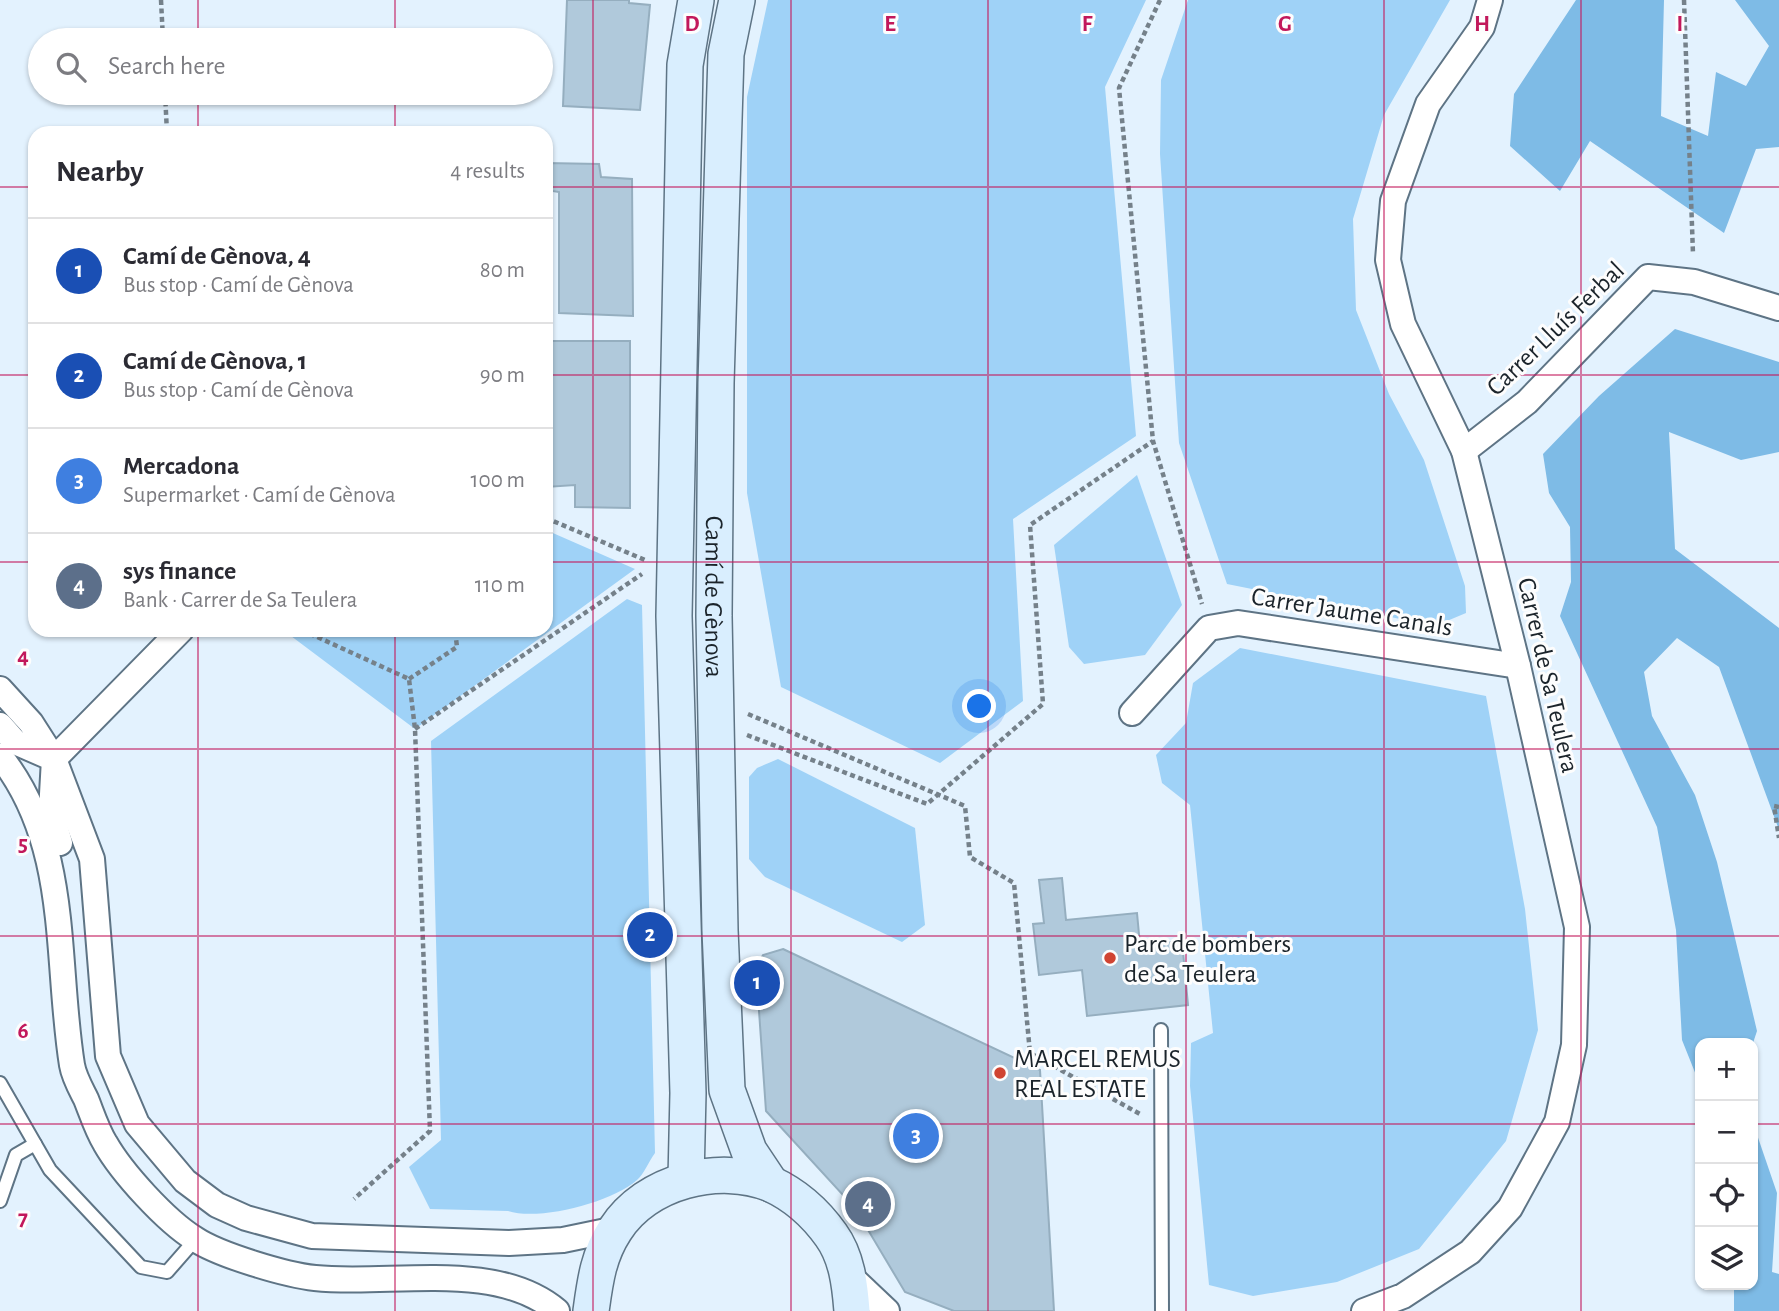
<!DOCTYPE html>
<html lang="en">
<head>
<meta charset="utf-8">
<style>
  :root { --surface:#fff; --page:#f2f2f3; --text:#2b2b33; --muted:#7c7c81; --line:#e1e1e2; --accent:#111827 }
  body { margin:0; font-family:"Alegreya Sans",sans-serif; background:var(--page); color:var(--text) }
  .controls { position:absolute; right:21px; bottom:21px; display:grid; overflow:hidden; border-radius:14px; box-shadow:0 2px 5px #0004 }
  .controls button { width:63px; height:63px; display:grid; place-items:center; padding:0; border:0; border-bottom:2px solid var(--line); background:var(--surface); color:var(--text); font:35px sans-serif }
  .you { position:absolute; left:980px; top:707px; width:24px; height:24px; margin:-18px; border:5px solid #fff; border-radius:50%; background:#1a73e8; box-shadow:0 0 0 10px #1a73e833 }
  .badge { display:grid; place-items:center; width:46px; height:46px; border-radius:50%; background:var(--accent); color:#fff; font-size:23px; font-weight:700 }
  .pin { position:absolute; translate:-50% -50%; border:4px solid #fff; box-shadow:0 2px 7px #0006 }
  .list { margin:0; padding:0; list-style:none }
  h2 { display:flex; justify-content:space-between; align-items:center; height:91px; margin:0; padding:0 28px; font-size:30px }
  h2 small { font-size:23px; font-weight:400; color:var(--muted) }
  .list li { display:grid; grid-template-columns:46px 1fr auto; gap:21px; align-items:center; box-sizing:border-box; height:105px; padding:0 28px; border-top:2px solid var(--line) }
  .list b { display:block; font-size:26px; white-space:nowrap }
  .list p { margin:0; font-size:23px; white-space:nowrap; color:var(--muted) }
  .list em { font-size:23px; font-style:normal; color:var(--muted) }
  .icon { flex:none; width:38px; height:38px; fill:none; stroke:currentColor; stroke-width:2; stroke-linecap:round; stroke-linejoin:round }
  .map { position:relative; flex:none; width:1779px; height:1311px; overflow:hidden }
  .search { position:absolute; background:var(--surface); box-shadow:0 2px 5px #0004; left:28px; top:28px; width:525px; height:77px; display:flex; align-items:center; gap:18px; box-sizing:border-box; padding:0 24px; border-radius:38px; color:var(--muted); font-size:26px }
  .panel { position:absolute; background:var(--surface); box-shadow:0 2px 5px #0004; left:28px; top:126px; width:525px; height:511px; border-radius:21px }
  .map>svg:first-child { display:block }
  .green { fill:#9fd2f7 }
  .forest { fill:#7ebbe6 }
  .building { fill:#b0c9db; stroke:#95aebf; stroke-width:2 }
  .lines { fill:none; stroke-linecap:round; stroke-linejoin:round }
  .lane-casing { stroke:#5e7485; stroke-width:16 }
  .street-casing { stroke:#5e7485; stroke-width:28 }
  .secondary-casing { stroke:#5e7485; stroke-width:38 }
  .path { stroke:#75818a; stroke-width:4.5; stroke-dasharray:5 3.5; stroke-linecap:butt }
  .lane { stroke:#fff; stroke-width:12 }
  .street { stroke:#fff; stroke-width:24 }
  .secondary { stroke:#d9eefe; stroke-width:35 }
  .grid { fill:none; stroke:#c2185b; stroke-width:2; stroke-opacity:0.55 }
  .poi-dot { fill:#d04432; stroke:#fdfdfd; stroke-width:2.5 }
  .labels { text-anchor:middle; stroke-width:6; stroke-linejoin:round; paint-order:stroke }
  .street-label { font-size:26px; fill:#1b242b; stroke:#fdfdfd }
  .poi-label { font-size:26px; fill:#1b242b; stroke:#fdfdfd; text-anchor:start }
  .grid-label { font-size:23px; text-anchor:middle; font-weight:bold; fill:#c2185b; stroke:#fdfdfd; stroke-width:6; stroke-linejoin:round; paint-order:stroke }
</style>
</head>
<body>
<div class="map">
<svg width="1779" height="1311" viewBox="0 0 1779 1311">
  <rect width="100%" height="100%" fill="#e3f2fe"/>
  <g class="green">
    <path d="M768,0H1146L1105,87L1136,436L1013,519L1023,701L940,763L781,687L747,493V97Z"/>
    <path d="M1188,0H1450L1384,115L1353,219L1356,310L1389,394L1424,460L1465,586L1466,613L1435,626L1227,584L1179,443L1160,154L1161,80Z"/>
    <path d="M1137,475L1182,605L1145,655L1084,664L1069,647L1054,545Z"/>
    <path d="M546,530L635,569L415,729L283,630H546Z"/>
    <path d="M627,599L642,605L655,1153C649,1161 644,1174 637,1180C611,1203 539,1221 508,1211L430,1209L409,1167L441,1140L431,741Z"/>
    <path d="M1240,648L1486,696L1525,909L1538,1030L1506,1141L1419,1249L1337,1282L1253,1296L1209,1285L1190,1086L1191,1043L1213,1033L1190,805L1162,783L1156,755L1186,723L1193,683Z"/>
    <path d="M778,759L915,828L925,925L902,942L765,877L749,859V777L757,768Z"/>
  </g>
  <g class="forest">
    <path d="M1576,0H1664L1661,116L1708,136L1716,72L1746,86L1769,46L1735,0H1779V147L1756,149L1724,233L1590,141L1560,191L1510,146L1514,94Z"/>
    <path d="M1675,329L1779,362V452L1741,460L1669,432L1675,549L1779,628V830L1719,667L1677,638L1644,672L1652,716L1695,795L1717,862L1757,1031L1753,1043H1700V1085L1682,1040L1676,930L1657,827L1560,616L1571,582L1570,527L1549,493L1543,454L1599,396Z"/>
    <path d="M1753,1123L1777,1193L1772,1272L1779,1274V1311H1734V1285H1753Z"/>
  </g>
  <g class="building">
    <path d="M567,0H629V3L650,5L640,110L563,106Z"/>
    <path d="M546,163L599,164L601,177L632,179L633,316L559,313V192L546,190Z"/>
    <path d="M546,341H630V508L575,507V485L546,487Z"/>
    <path d="M1062,878L1066,920L1137,913L1140,945L1182,941L1188,1005L1087,1016L1082,970L1039,975L1033,924L1044,923L1039,880Z"/>
    <path d="M783,949L1040,1070L1054,1311H954L905,1292L855,1208L766,1111L756,968L763,955Z"/>
  </g>
  <g class="lines">
    <g class="lane-casing">
      <g id="lane">
        <path d="M1161,1030L1162,1311"/>
        <path d="M0,1083L50,1170L141,1267L167,1272L195,1240"/>
        <path d="M0,1201L16,1155L35,1144"/>
      </g>
    </g>
    <g class="street-casing">
      <g id="street">
        <path d="M1464,451L1527,402L1648,277L1694,282L1779,308"/>
        <path d="M0,689L31,723L54,759L92,859L108,1056L137,1124L185,1181L217,1205L246,1218L312,1236L509,1243L563,1240L616,1229"/>
        <path d="M1132,713L1209,628L1238,623L1518,666"/>
        <path d="M0,725L15,742L54,759L51,812L60,843"/>
        <path d="M0,756C71,845 55,959 72,1065C74,1077 81,1089 86,1099C92,1114 97,1130 105,1143C122,1173 166,1221 195,1239C219,1255 286,1275 315,1278C389,1286 495,1259 557,1311"/>
        <path d="M54,759L181,630"/>
        <path d="M849,1275L887,1311"/>
        <path d="M1364,1311L1403,1296L1470,1252L1510,1208L1557,1122L1574,1045L1577,927L1518,666L1464,451L1403,324L1388,260L1393,201L1428,104L1482,27L1490,0"/>
      </g>
    </g>
    <g class="secondary-casing">
      <g id="secondary">
        <path id="s1" d="M737,0L726,54L716,383L714,616L720,930L727,1090L749,1151L771,1184"/>
        <path d="M686,1179L688,1093L674,616L685,65L696,0"/>
        <path d="M591,1311C595,1282 598,1256 615,1230C646,1181 719,1163 771,1184C795,1195 816,1214 831,1235C847,1257 850,1285 852,1311"/>
      </g>
    </g>
    <g class="path">
      <path d="M161,0L163,40"/>
      <path d="M1160,0L1119,88L1153,441L1202,604"/>
      <path d="M1684,0L1693,254"/>
      <path d="M165,93L167,133"/>
      <path d="M546,518L645,560"/>
      <path d="M302,630L409,679L415,729L430,1131L354,1199"/>
      <path d="M409,679L457,647L455,630"/>
      <path d="M748,714L965,806L970,857L1014,883L1030,1053L1140,1114"/>
      <path d="M415,729L642,574"/>
      <path d="M747,735L927,804L1043,704L1030,525L1153,441"/>
      <path d="M1779,807L1774,806L1779,838"/>
    </g>
    <use href="#lane" class="lane"/>
    <use href="#street" class="street"/>
    <use href="#secondary" class="secondary"/>
  </g>
  <path class="grid" d="M198,0V40M395,0V40M593,0V1311M791,0V1311M988,0V1311M1186,0V1311M1384,0V1311M1581,0V1311M198,93V133M395,93V133M0,187H35M546,187H1779M0,375H35M546,375H1779M0,562H35M546,562H1779M198,630V1311M395,630V1311M0,749H1779M0,936H1779M0,1124H1700M1753,1124H1779"/>
  <g class="poi-dot">
    <circle cx="1110" cy="958" r="7"/>
    <circle cx="1000" cy="1073" r="7"/>
  </g>
  <g class="labels">
    <g class="street-label">
      <text transform="translate(1555 328) rotate(-44)" y="9">Carrer Lluís Ferbal</text>
      <text dy="9" stroke="none"><textPath href="#s1" startOffset="598">Camí de Gènova</textPath></text>
      <text transform="translate(1352 611) rotate(9)" y="9">Carrer Jaume Canals</text>
      <text transform="translate(1549 675) rotate(77)" y="9">Carrer de Sa Teulera</text>
    </g>
    <g class="poi-label">
      <text x="1124" y="952">Parc de bombers<tspan x="1124" dy="30">de Sa Teulera</tspan></text>
      <text x="1014" y="1067">MARCEL REMUS<tspan x="1014" dy="30">REAL ESTATE</tspan></text>
    </g>
  </g>
  <g class="grid-label">
    <text x="692" y="31">D</text>
    <text x="890" y="31">E</text>
    <text x="1087" y="31">F</text>
    <text x="1285" y="31">G</text>
    <text x="1482" y="31">H</text>
    <text x="1680" y="31">I</text>
    <text x="23" y="663">4</text>
    <text x="23" y="851">5</text>
    <text x="23" y="1038">6</text>
    <text x="23" y="1225">7</text>
  </g>
</svg>
<div class="controls">
<button>+</button>
<button>−</button>
<button><svg class="icon" aria-label="locate" viewBox="0 0 24 24"><circle cx="12" cy="12" r="6"/><path d="M12 2v4M12 18v4M2 12h4M18 12h4"/></svg></button>
<button><svg class="icon" aria-label="layers" viewBox="0 0 24 24"><path d="M12 4l9 5-9 5-9-5zM3 14l9 5 9-5"/></svg></button>
</div>
<div class="you"></div>
<div class="pin badge" style="left:757px;top:983px;background:#1a4fb4">1</div>
<div class="pin badge" style="left:650px;top:935px;background:#1a4fb4">2</div>
<div class="pin badge" style="left:916px;top:1136px;background:#3f7fe0">3</div>
<div class="pin badge" style="left:868px;top:1204px;background:#5c6f8a">4</div>
<div class="search"><svg class="icon" aria-label="search" viewBox="0 0 24 24"><circle cx="10" cy="10" r="6"/><path d="M15 15l6 6"/></svg>Search here</div>
<section class="panel">
<h2>Nearby<small>4 results</small></h2>
<ul class="list">
<li><span class="badge" style="background:#1a4fb4">1</span><div><b>Camí de Gènova, 4</b><p>Bus stop · Camí de Gènova</p></div><em>80 m</em></li>
<li><span class="badge" style="background:#1a4fb4">2</span><div><b>Camí de Gènova, 1</b><p>Bus stop · Camí de Gènova</p></div><em>90 m</em></li>
<li><span class="badge" style="background:#3f7fe0">3</span><div><b>Mercadona</b><p>Supermarket · Camí de Gènova</p></div><em>100 m</em></li>
<li><span class="badge" style="background:#5c6f8a">4</span><div><b>sys finance</b><p>Bank · Carrer de Sa Teulera</p></div><em>110 m</em></li>
</ul>
</section>
</div>
</body>
</html>
